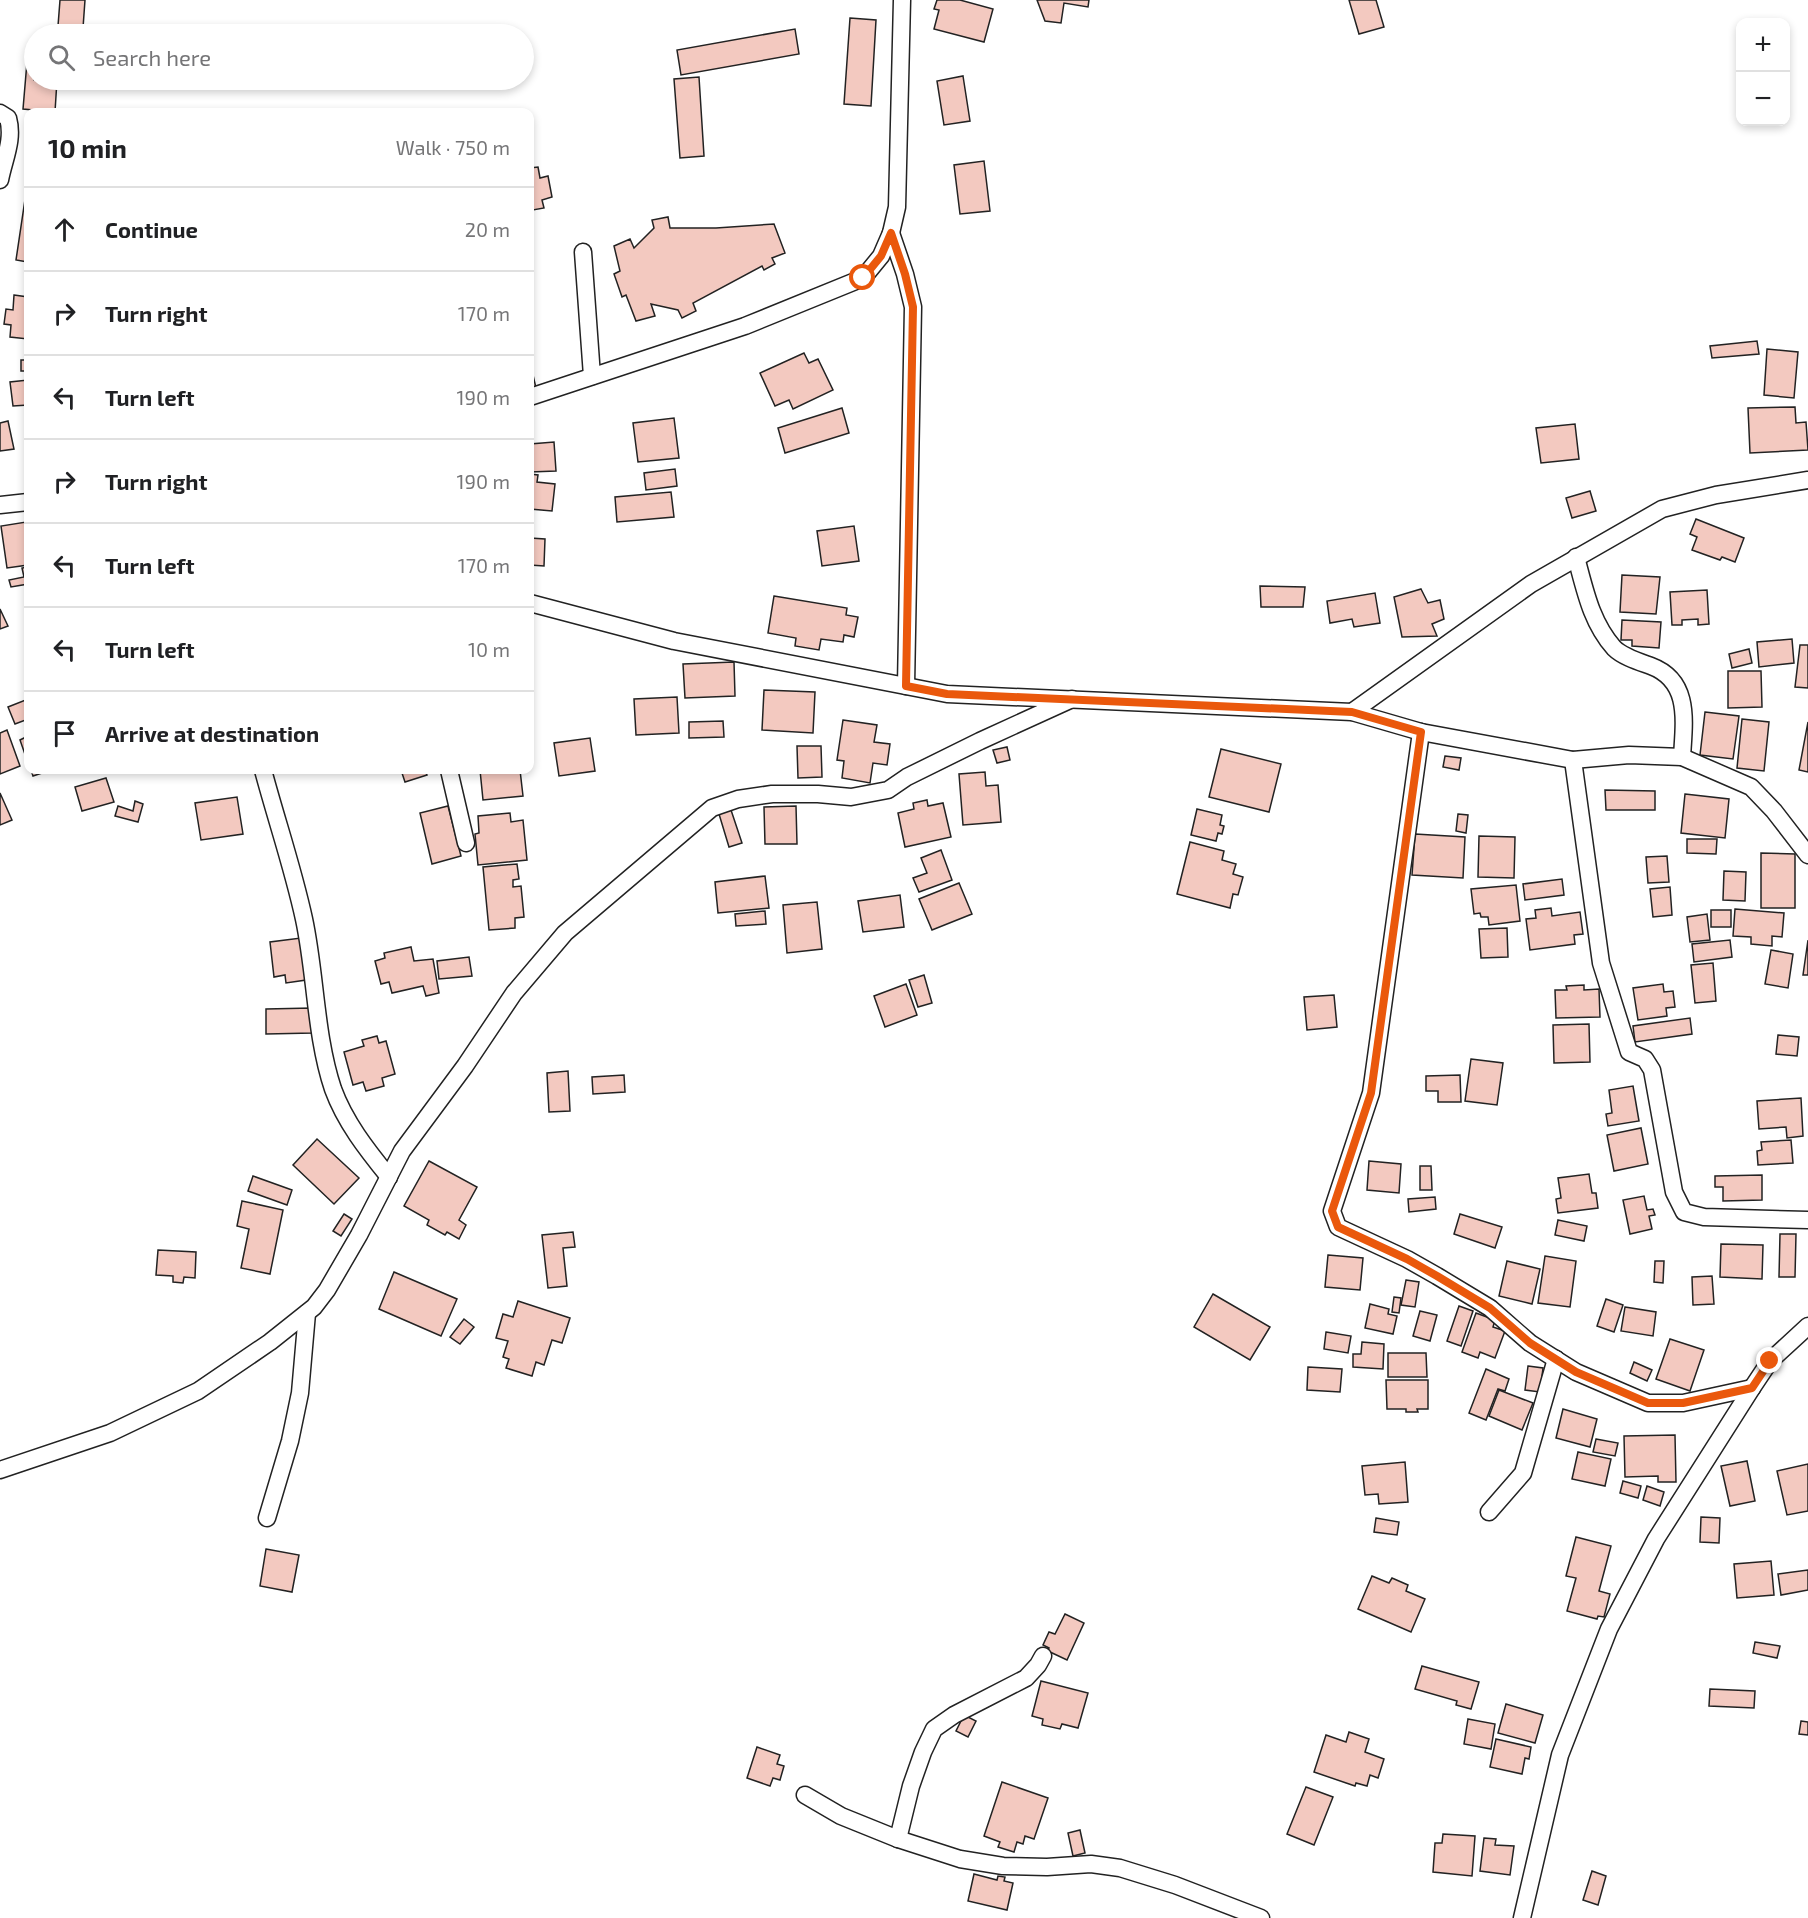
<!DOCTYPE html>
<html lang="en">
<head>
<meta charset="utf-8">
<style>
  :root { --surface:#fff; --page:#f6f6f6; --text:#202124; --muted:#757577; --line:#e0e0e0 }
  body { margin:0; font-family:"Exo 2",sans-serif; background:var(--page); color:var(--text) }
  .controls { position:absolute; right:18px; top:18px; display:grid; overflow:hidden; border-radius:12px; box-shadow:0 3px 9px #0003 }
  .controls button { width:54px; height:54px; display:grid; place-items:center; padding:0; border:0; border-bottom:2px solid var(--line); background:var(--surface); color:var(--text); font:30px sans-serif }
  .stop { position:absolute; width:18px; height:18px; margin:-14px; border:4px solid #ea580c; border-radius:50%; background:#fff }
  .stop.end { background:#ea580c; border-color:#fff; box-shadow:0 2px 6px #0008 }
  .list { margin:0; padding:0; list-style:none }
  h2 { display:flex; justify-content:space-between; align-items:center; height:78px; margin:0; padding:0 24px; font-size:26px }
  h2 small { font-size:20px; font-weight:400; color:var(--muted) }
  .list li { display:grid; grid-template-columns:39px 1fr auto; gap:18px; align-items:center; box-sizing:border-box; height:84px; padding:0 24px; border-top:2px solid var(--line) }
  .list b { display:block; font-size:22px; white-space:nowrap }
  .list em { font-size:20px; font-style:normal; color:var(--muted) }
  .icon { flex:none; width:33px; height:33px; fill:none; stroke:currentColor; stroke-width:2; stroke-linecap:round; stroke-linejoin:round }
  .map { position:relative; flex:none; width:1808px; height:1918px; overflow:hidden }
  .search { position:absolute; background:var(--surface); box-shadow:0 3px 9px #0003; left:24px; top:24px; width:510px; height:66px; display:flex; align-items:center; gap:15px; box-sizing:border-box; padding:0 21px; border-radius:33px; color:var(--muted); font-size:22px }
  .panel { position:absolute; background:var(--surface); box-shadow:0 3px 9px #0003; left:24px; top:108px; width:510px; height:666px; border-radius:12px }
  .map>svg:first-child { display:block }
  .building { fill:#f3c9c0; stroke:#222; stroke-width:1.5 }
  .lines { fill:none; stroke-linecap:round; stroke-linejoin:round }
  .minor-casing { stroke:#222; stroke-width:19 }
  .minor { stroke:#fff; stroke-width:16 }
  .route { stroke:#ea580c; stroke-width:8 }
</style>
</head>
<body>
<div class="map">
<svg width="1808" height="1918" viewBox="0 0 1808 1918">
  <rect width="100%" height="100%" fill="#fff"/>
  <g class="building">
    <path d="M60,0H85L83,28L58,26Z"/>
    <path d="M937,0H960L993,9L984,42L934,29L939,10L934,9Z"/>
    <path d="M1037,0H1089L1088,7L1064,3L1061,23L1045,21Z"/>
    <path d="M1349,0H1376L1384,27L1359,34Z"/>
    <path d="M850,18L876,20L871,106L844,104Z"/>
    <path d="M795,29L799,54L681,75L677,50Z"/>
    <path d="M27,62H34V80H57L55,112L23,109Z"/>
    <path d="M963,76L970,121L944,125L937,81Z"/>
    <path d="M699,77L704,156L680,158L674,79Z"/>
    <path d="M984,161L990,211L960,214L954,165Z"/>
    <path d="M538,167L540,178L548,176L552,197L542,200L544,208L533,210L530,199V168Z"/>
    <path d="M27,186L28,187V262L16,260Z"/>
    <path d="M668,217L670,228H716L774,224L785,253L772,258L775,264L764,270L762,266L693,303L696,311L682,318L678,310L651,304L655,316L636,321L626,295L622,297L614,274L620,271L614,246L630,239L634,248L654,228L652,220Z"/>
    <path d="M14,295L28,297V339L10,337L11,325L4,324L6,309L13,310Z"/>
    <path d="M1757,341L1759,354L1712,358L1710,346Z"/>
    <path d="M1767,349L1798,352L1794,398L1764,395Z"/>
    <path d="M804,353L809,363L818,359L833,390L793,409L789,400L775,406L760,373Z"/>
    <rect x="21" y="360" width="7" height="11"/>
    <path d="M530,362L536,388L530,390Z"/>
    <path d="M28,380V405L13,406L10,382Z"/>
    <path d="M1795,407L1796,423L1806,422L1808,450L1750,453L1748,408Z"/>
    <path d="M842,408L849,433L785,453L778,428Z"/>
    <path d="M674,418L679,458L638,462L633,423Z"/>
    <path d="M8,421L14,449L0,451V423Z"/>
    <path d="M1575,424L1579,459L1541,463L1536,428Z"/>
    <path d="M554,442L556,471L530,472V444Z"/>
    <path d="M675,469L677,486L646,490L644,473Z"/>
    <path d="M530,474L538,475L537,482L555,484L552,511L530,509Z"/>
    <path d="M1590,491L1596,511L1572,518L1566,498Z"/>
    <path d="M671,492L674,517L617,522L615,497Z"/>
    <path d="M1696,519L1744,538L1735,562L1722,557L1720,560L1692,550L1697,537L1690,534Z"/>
    <path d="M26,522L28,565L7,568L1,526Z"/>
    <path d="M854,526L859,561L822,566L817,531Z"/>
    <path d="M530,538L545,539L544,566L530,565Z"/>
    <path d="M28,567V584L11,587L9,580L24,577L22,568Z"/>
    <path d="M1622,575L1660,577L1656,614L1620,612Z"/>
    <path d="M1260,586L1305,587L1303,607H1261Z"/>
    <path d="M1421,589L1428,603L1440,600L1444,619L1432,624L1437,636L1402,637L1394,597Z"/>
    <path d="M1707,590L1709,624L1698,625V619L1682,620V625H1672L1670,592Z"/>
    <path d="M1375,593L1380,623L1354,627L1352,619L1330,623L1327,601Z"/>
    <path d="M774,596L847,608L846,615L858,617L854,637L844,635L843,642L821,639L819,650L795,646L796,638L768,633Z"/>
    <path d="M0,609L8,626L0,629Z"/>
    <path d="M1622,620L1661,622L1659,648L1632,646V640H1621Z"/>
    <path d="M1792,639L1794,663L1759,667L1757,642Z"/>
    <path d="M1800,645H1808V688L1795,687Z"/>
    <path d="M1749,649L1752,663L1732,668L1729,654Z"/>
    <path d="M734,662L735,696L685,698L683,664Z"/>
    <path d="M1728,671H1761L1762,707L1728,708Z"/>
    <path d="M764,690L815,692L813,733L762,730Z"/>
    <path d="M677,697L679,733L636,735L634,699Z"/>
    <path d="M28,699V720V719L15,724L8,707Z"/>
    <path d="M1705,712L1739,716L1733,759L1700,755Z"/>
    <path d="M1742,719L1769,722L1764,771L1737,768Z"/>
    <path d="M843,720L877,725L874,742L890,744L887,765L873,763L870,783L842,778L844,761L837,760Z"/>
    <path d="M723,721L724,737L689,738V722Z"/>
    <path d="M1808,722V772L1799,770Z"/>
    <path d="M7,730L20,766L0,774V733Z"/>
    <path d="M28,736V763L20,740Z"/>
    <path d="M590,738L595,771L559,776L554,743Z"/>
    <path d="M797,746H821L822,777L798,778Z"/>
    <path d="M1007,747L1010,760L997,763L993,750Z"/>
    <path d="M1221,749L1281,764L1269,812L1209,797Z"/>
    <path d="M1445,756L1461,758L1459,770L1443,767Z"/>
    <path d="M31,770H51L33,776Z"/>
    <path d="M401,770H425L427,775L405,782Z"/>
    <path d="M480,770H520L523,796L483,800Z"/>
    <path d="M985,772L986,786L998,785L1001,822L963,825L959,774Z"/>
    <path d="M106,778L114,802L82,811L75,787Z"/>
    <path d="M1605,790L1655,791V810H1606Z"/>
    <path d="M0,793L12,820L0,825Z"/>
    <path d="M1685,794L1729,799L1725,838L1681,833Z"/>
    <path d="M237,797L243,834L201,840L195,803Z"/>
    <path d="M927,800L928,806L943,803L951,837L905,847L898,813L914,809L913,803Z"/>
    <path d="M135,801L143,804L138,822L115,816L118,806L133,811Z"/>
    <path d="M448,806L461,856L432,864L420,813Z"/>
    <path d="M796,806L797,844H765L764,807Z"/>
    <path d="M1197,809L1222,815L1220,825L1224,826L1222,834L1218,833L1216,841L1191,835Z"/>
    <path d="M731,810L742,843L729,847L719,814Z"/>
    <path d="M510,813L511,822L523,820L527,860L478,865L475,834L479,833L478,816Z"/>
    <path d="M1458,814L1468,815L1466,833L1456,831Z"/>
    <path d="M1415,834L1465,837L1463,878L1412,875Z"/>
    <path d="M1479,836L1515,837L1514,878L1478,877Z"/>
    <path d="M1687,839H1717L1716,854L1687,853Z"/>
    <path d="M1190,842L1224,851L1222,860L1236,864L1233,874L1243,877L1238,895L1233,894L1230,908L1177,894Z"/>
    <path d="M941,850L952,880L919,892L913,878L927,873L921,858Z"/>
    <path d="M1761,853L1795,854V908H1761Z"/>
    <path d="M1667,856L1669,882L1648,883L1646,857Z"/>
    <path d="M517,864L519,879L513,880V887L521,886L524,917L515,918V928L489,930L483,867Z"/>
    <path d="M1724,871L1746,872L1745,901L1723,900Z"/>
    <path d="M765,876L769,908L718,913L715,882Z"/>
    <path d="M1562,879L1564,895L1525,900L1523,884Z"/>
    <path d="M959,883L972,914L932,930L919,899Z"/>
    <path d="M1516,885L1520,921L1489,925L1488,917H1481L1480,913L1474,914L1471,889Z"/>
    <path d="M1670,887L1672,915L1653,917L1650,889Z"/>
    <path d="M900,895L904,927L863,932L858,901Z"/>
    <path d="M817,902L822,949L787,953L783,905Z"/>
    <path d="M1551,908L1552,916L1580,912L1583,934L1574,935L1575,944L1530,950L1526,919L1536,918L1535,910Z"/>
    <path d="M1735,909L1784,913L1782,937L1772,936V946L1751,944V937L1733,936Z"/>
    <rect x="1711" y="910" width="20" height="17"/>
    <path d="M765,911L766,924L736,926L735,914Z"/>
    <path d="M1707,914L1710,940L1690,942L1687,917Z"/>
    <path d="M1507,928L1508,957L1481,958L1479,929Z"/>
    <path d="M301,938L306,980L286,983L285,975L274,977L270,942Z"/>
    <path d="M1730,940L1732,957L1694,962L1692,944Z"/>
    <path d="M1808,940V975H1803Z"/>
    <path d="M411,947L414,961L433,959L439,993L426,996L423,986L392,993L389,982L381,984L375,961L385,958L384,953Z"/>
    <path d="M1771,950L1793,954L1788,988L1765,984Z"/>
    <path d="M469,957L472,976L439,979L437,961Z"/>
    <path d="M1713,963L1716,1001L1695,1003L1691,965Z"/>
    <path d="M924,975L932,1003L918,1007L909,980Z"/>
    <path d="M906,984L917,1015L885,1027L874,996Z"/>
    <path d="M1663,984L1664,992L1673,991L1675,1007L1666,1008L1667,1016L1638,1020L1633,988Z"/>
    <path d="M1584,985V990L1599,989L1600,1017L1556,1018L1555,990H1567L1566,986Z"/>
    <path d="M1334,995L1337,1027L1307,1030L1304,997Z"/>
    <path d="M312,1008L313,1033L266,1034V1009Z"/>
    <path d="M1690,1018L1692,1034L1635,1042L1633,1026Z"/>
    <path d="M1589,1024L1590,1062L1554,1063L1553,1025Z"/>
    <path d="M1778,1035L1799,1037L1797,1056L1776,1054Z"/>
    <path d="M377,1036L379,1043L386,1041L395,1074L382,1078L384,1086L366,1091L363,1082L353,1085L344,1052L364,1046L362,1040Z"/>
    <path d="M1471,1059L1503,1063L1497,1105L1465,1101Z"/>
    <path d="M568,1071L570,1111L549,1112L547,1073Z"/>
    <path d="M624,1075L625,1092L593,1094L592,1077Z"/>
    <path d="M1460,1075L1461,1102H1438V1091H1426V1076Z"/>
    <path d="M1633,1086L1639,1121L1608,1126L1606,1114L1612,1113L1609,1090Z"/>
    <path d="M1801,1098L1803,1136L1787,1138L1786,1127L1759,1129L1757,1101Z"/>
    <path d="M1641,1128L1648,1164L1614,1171L1607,1135Z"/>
    <path d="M317,1139L359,1178L334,1204L293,1165Z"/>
    <path d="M1791,1140L1793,1163L1758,1165L1757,1151L1762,1150L1761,1142Z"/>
    <path d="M429,1161L477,1187L459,1220L466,1225L459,1239L447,1232L445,1235L427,1225L429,1220L404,1206Z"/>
    <path d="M1369,1161L1401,1164L1399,1193L1367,1190Z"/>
    <path d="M1420,1166H1431L1432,1190H1420Z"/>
    <path d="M1589,1174L1592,1193H1596L1598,1208L1558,1213L1556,1199L1561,1198L1558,1178Z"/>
    <path d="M1762,1175V1200L1723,1201V1187H1715V1176Z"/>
    <path d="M253,1176L292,1190L287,1205L248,1191Z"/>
    <path d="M1644,1196L1647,1210L1653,1209L1655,1215L1649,1216L1652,1229L1630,1234L1623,1200Z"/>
    <path d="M1435,1197L1436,1209L1409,1212L1408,1199Z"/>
    <path d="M242,1201L283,1210L270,1274L241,1268L249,1229L237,1226Z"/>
    <path d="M344,1214L352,1219L341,1236L333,1231Z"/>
    <path d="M1460,1214L1502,1227L1495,1248L1454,1234Z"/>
    <path d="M1558,1220L1587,1226L1584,1241L1555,1235Z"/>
    <path d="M573,1232L575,1247L563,1248L567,1286L548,1288L542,1235Z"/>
    <path d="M1780,1234H1796L1795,1277H1779Z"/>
    <path d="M1721,1244L1763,1245L1762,1279L1720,1277Z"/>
    <path d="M158,1250L196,1252L195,1278L184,1277L183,1283L173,1282V1276L156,1275Z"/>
    <path d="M1328,1255L1363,1258L1360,1290L1325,1287Z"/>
    <path d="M1545,1256L1576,1261L1570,1307L1538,1303Z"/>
    <path d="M1507,1261L1540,1269L1532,1304L1499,1296Z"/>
    <path d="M1655,1261H1664L1663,1283L1654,1282Z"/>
    <path d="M394,1272L457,1299L441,1336L379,1309Z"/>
    <path d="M1712,1276L1714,1304L1693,1305L1692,1277Z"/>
    <path d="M1406,1280L1419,1282L1415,1307L1401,1305Z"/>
    <path d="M1213,1294L1270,1327L1250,1360L1194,1327Z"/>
    <path d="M1394,1297L1401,1298L1399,1313L1392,1312Z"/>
    <path d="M1606,1299L1623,1305L1614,1332L1597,1326Z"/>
    <path d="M518,1301L570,1318L562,1343L552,1340L544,1365L536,1362L532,1376L506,1368L509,1359L503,1357L508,1341L496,1338L503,1314L513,1317Z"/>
    <path d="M1370,1304L1389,1309L1388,1314L1397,1316L1393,1334L1365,1328Z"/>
    <path d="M1459,1306L1473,1311L1461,1346L1447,1341Z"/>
    <path d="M1625,1307L1656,1312L1653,1336L1621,1331Z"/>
    <path d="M1420,1311L1437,1315L1430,1341L1413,1336Z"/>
    <path d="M1476,1313L1495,1320L1493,1327L1505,1331L1495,1358L1480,1352L1478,1358L1462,1352Z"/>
    <path d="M464,1319L474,1327L460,1344L450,1337Z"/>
    <path d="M1326,1332L1351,1336L1348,1353L1324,1349Z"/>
    <path d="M1670,1339L1704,1350L1690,1391L1656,1379Z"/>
    <path d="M1362,1342L1384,1344L1383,1369L1353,1367V1354H1361Z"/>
    <path d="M1388,1353H1426L1427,1377H1388Z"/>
    <path d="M1634,1362L1652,1370L1647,1381L1630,1373Z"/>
    <path d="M1528,1366L1543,1368L1540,1392L1525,1390Z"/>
    <path d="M1308,1367L1342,1369L1340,1392L1307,1390Z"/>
    <path d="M1486,1369L1509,1379L1505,1391L1498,1389L1486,1420L1469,1413Z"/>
    <path d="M1386,1380H1428V1409H1417L1418,1412H1406V1409H1387Z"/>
    <path d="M1499,1390L1533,1403L1522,1430L1489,1416Z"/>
    <path d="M1563,1409L1597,1419L1590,1447L1556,1438Z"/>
    <path d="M1675,1435L1676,1482H1658V1476L1625,1477L1624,1436Z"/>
    <path d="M1596,1439L1618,1443L1615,1456L1593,1452Z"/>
    <path d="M1578,1452L1611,1459L1605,1486L1572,1479Z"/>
    <path d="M1747,1461L1755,1501L1730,1506L1721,1466Z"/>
    <path d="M1405,1462L1408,1502L1379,1504L1378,1494L1365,1495L1362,1466Z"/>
    <path d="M1808,1464V1511L1787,1515L1777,1471Z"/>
    <path d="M1623,1481L1641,1486L1638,1498L1620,1493Z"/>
    <path d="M1647,1486L1664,1492L1660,1506L1643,1500Z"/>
    <path d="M1701,1517L1720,1518L1719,1543L1700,1542Z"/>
    <path d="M1376,1518L1399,1522L1397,1535L1374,1532Z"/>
    <path d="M1576,1537L1611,1546L1599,1591L1610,1594L1604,1617L1598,1616L1597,1619L1567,1611L1576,1578L1566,1576Z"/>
    <path d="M266,1549L299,1555L292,1592L260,1586Z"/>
    <path d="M1771,1561L1774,1595L1737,1598L1734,1564Z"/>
    <path d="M1808,1570V1590L1781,1595L1778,1574Z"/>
    <path d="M1372,1576L1389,1583L1392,1578L1408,1585L1406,1591L1425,1599L1411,1632L1358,1609Z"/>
    <path d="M1065,1614L1084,1623L1067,1660L1048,1651L1049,1648L1043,1645L1049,1632L1055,1634Z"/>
    <path d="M1755,1642L1780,1646L1777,1658L1753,1653Z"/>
    <path d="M1422,1666L1479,1682L1471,1709L1456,1705L1457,1701L1415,1689Z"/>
    <path d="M1041,1681L1088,1693L1078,1728L1062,1724L1060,1729L1042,1725L1043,1719L1032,1716Z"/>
    <path d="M1710,1689L1755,1691L1754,1708L1709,1706Z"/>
    <path d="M1506,1704L1543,1715L1535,1743L1498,1733Z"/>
    <path d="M964,1715L976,1721L968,1737L956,1731Z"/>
    <path d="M1468,1719L1495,1724L1491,1749L1464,1744Z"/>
    <path d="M1801,1721L1808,1722V1735L1799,1734Z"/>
    <path d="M1349,1732L1369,1739L1365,1752L1384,1759L1378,1778L1370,1775L1367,1786L1356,1783L1355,1786L1314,1772L1326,1735L1346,1742Z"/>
    <path d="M1496,1739L1531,1747L1529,1759L1525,1758L1522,1774L1490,1767Z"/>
    <path d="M757,1747L780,1755L777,1764L784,1766L780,1780L773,1778L770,1786L747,1778Z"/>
    <path d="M1002,1782L1048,1798L1034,1839L1025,1836L1023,1844L1017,1842L1014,1852L998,1847L1000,1842L984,1836Z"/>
    <path d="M1306,1787L1333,1797L1314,1845L1287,1834Z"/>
    <path d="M1080,1830L1085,1853L1073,1856L1068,1833Z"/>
    <path d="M1443,1834L1475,1836L1472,1876L1433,1872L1435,1843H1442Z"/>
    <path d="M1484,1838L1496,1839L1495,1845L1514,1846L1510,1875L1480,1871Z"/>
    <path d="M1592,1871L1606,1876L1598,1905L1583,1900Z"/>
    <path d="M974,1874L997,1880L998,1876L1005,1877L1004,1881L1013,1883L1007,1910L968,1901Z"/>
  </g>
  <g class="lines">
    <g class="minor-casing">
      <g id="minor">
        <path d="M0,113L8,118C14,140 4,159 0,180"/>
        <path d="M891,233L905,274L913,307L906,686"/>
        <path d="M583,252L592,376"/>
        <path d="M530,397L745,326L863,278L881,256L891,233L897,207L902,0"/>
        <path d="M0,505L28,502"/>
        <path d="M1576,557C1585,590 1591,622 1614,648C1623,657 1640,662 1651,666C1691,681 1684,722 1682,757"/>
        <path d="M530,603L674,641L947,694L1352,712L1421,732L1573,760L1629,755L1682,757L1751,787L1774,811L1808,855"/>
        <path d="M1352,712L1531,584L1662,509L1716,495L1808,480"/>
        <path d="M1421,732L1371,1093L1332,1211L1338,1227L1407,1259L1437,1276L1490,1308L1530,1343L1576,1372L1648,1403H1683L1752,1388"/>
        <path d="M1573,760L1601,963L1629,1052L1645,1059L1652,1070L1674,1192L1684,1212L1704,1217L1808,1220"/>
        <path d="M263,770C276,819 293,868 304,919C316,975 315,1035 333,1089C345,1122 367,1150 389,1177"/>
        <path d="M449,770L466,843"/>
        <path d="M0,1470L110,1433L198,1391L270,1342L314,1307L327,1290L359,1235L402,1151L465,1066L514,993L565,933L712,808L738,799L772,794H818L851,797L888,790L907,777L980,741L1072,699"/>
        <path d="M1489,1512L1523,1473L1556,1359"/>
        <path d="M267,1518L290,1441L300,1393L307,1313"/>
        <path d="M805,1795L841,1816L898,1839L960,1859L1003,1866L1047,1867L1091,1864L1120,1868L1175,1885L1261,1918"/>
        <path d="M898,1839L911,1786L923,1752L934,1729L954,1715L1026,1678L1038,1665L1043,1656"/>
        <path d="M1522,1918L1560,1755L1609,1629L1656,1539L1752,1388L1770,1361L1808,1326"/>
      </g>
    </g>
    <use href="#minor" class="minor"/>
  </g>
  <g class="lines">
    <path class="route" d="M863,278L881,256L891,233L905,274L913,307L906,686L947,694L1352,712L1421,732L1371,1093L1332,1211L1338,1227L1407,1259L1437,1276L1490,1308L1530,1343L1576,1372L1648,1403H1683L1752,1388L1770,1361"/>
  </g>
</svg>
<div class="controls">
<button>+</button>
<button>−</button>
</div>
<div class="stop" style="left:863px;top:278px"></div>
<div class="stop end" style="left:1770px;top:1361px"></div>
<div class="search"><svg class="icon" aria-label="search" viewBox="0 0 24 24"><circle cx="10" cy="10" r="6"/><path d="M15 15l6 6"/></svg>Search here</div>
<section class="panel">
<h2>10 min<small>Walk · 750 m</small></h2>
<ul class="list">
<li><svg class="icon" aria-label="ahead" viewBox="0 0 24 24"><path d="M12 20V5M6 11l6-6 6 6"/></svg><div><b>Continue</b></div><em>20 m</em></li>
<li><svg class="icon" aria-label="right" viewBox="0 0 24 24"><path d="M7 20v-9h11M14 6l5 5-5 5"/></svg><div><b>Turn right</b></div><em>170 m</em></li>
<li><svg class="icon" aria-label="left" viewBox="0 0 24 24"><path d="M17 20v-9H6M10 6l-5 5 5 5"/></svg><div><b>Turn left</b></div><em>190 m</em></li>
<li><svg class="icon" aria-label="right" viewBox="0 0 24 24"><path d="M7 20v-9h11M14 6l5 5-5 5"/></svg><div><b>Turn right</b></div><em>190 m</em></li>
<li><svg class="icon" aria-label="left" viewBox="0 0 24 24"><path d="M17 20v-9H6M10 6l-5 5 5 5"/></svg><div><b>Turn left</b></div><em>170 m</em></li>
<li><svg class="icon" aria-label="left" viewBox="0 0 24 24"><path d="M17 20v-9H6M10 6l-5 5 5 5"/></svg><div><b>Turn left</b></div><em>10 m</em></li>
<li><svg class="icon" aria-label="arrive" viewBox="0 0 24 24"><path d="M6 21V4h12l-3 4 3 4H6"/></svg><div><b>Arrive at destination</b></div></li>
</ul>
</section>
</div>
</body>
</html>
